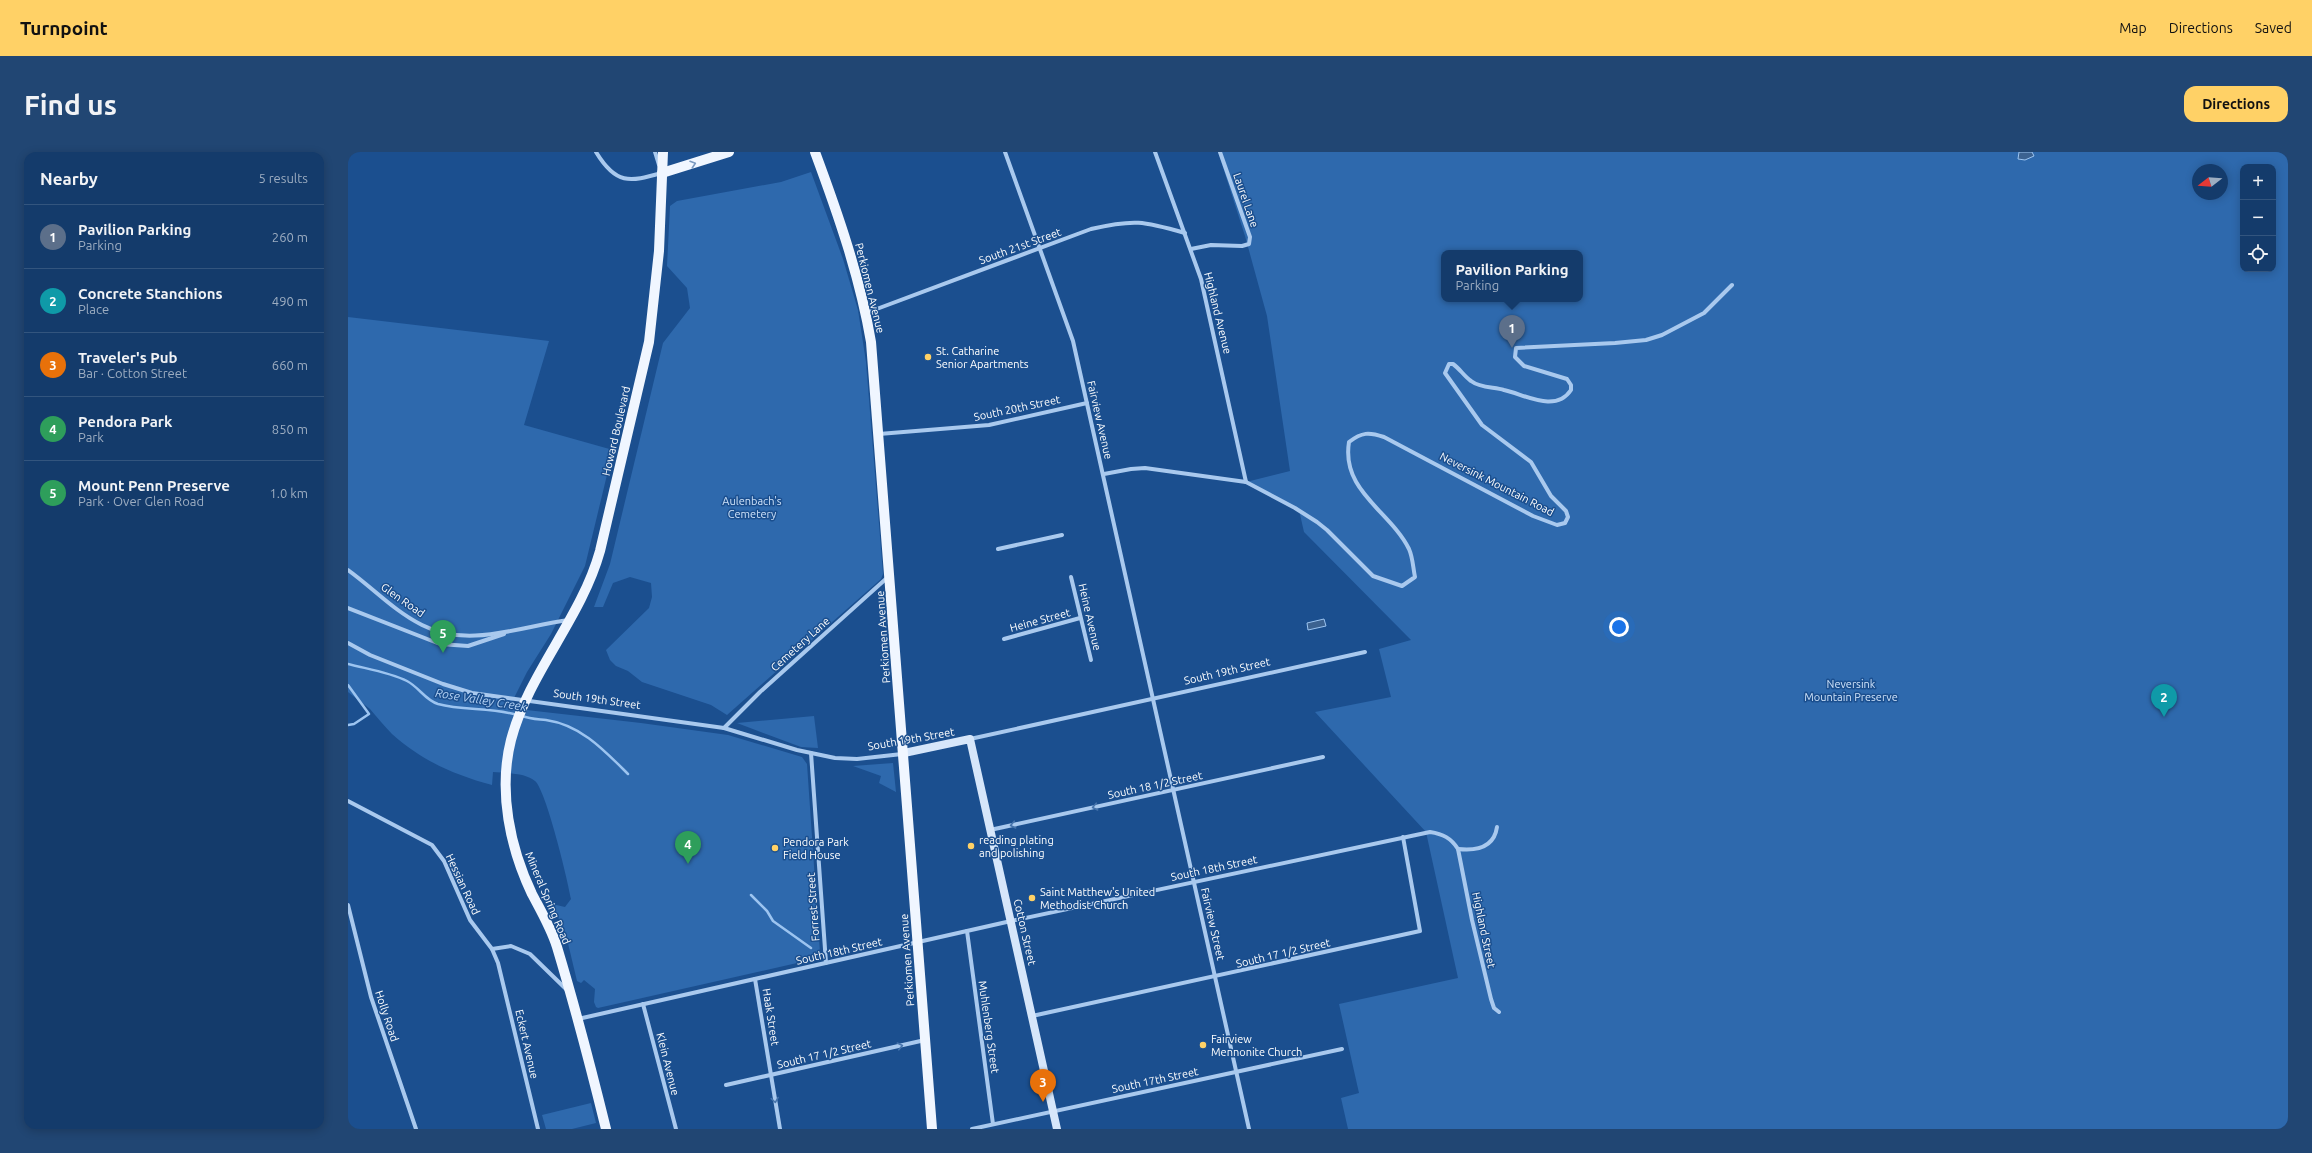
<!DOCTYPE html>
<html lang="en">
<head>
<meta charset="utf-8">
<style>
  :root { --surface:#143b6b; --page:#214673; --text:#f1f3f6; --muted:#9dadc1; --line:#33557e; --accent:#ffd166 }
  body { margin:0; font-family:Ubuntu,sans-serif; background:var(--page); color:var(--text) }
  .controls { position:absolute; right:12px; top:12px; display:grid; overflow:hidden; border-radius:8px; box-shadow:0 2px 10px #0003 }
  .controls button { width:36px; height:36px; display:grid; place-items:center; padding:0; border:0; border-bottom:1px solid var(--line); background:var(--surface); color:var(--text); font:20px sans-serif }
  .compass { position:absolute; left:1844px; top:12px; width:36px; height:36px; border-radius:50%; background:var(--surface); box-shadow:0 2px 10px #0003; rotate:253deg }
  .you { position:absolute; left:1271px; top:475px; width:14px; height:14px; margin:-10px; border:3px solid #fff; border-radius:50%; background:#1a73e8; box-shadow:0 0 0 6px #1a73e833 }
  .badge { display:grid; place-items:center; width:26px; height:26px; border-radius:50%; background:var(--accent); color:#fff; font-size:13px; font-weight:700 }
  .pin { position:absolute; translate:-50% -33px; filter:drop-shadow(0 1px 2px #0008) }
  .pin::after { content:''; position:absolute; top:21px; width:14px; height:12px; background:inherit; clip-path:polygon(0 0,100% 0,50% 100%) }
  .popup { position:absolute; left:1093px; top:98px; width:142px; height:52px; box-sizing:border-box; display:grid; place-content:center; border-radius:8px; background:var(--surface); filter:drop-shadow(0 1px 3px #0005); font-size:13px; white-space:nowrap; color:var(--muted) }
  .popup b { font-size:15px; color:var(--text) }
  .popup::after { content:''; position:absolute; left:50%; top:100%; margin-left:-8px; border:8px solid transparent; border-top-color:var(--surface) }
  .list { margin:0; padding:0; list-style:none }
  h2 { display:flex; justify-content:space-between; align-items:center; height:52px; margin:0; padding:0 16px; font-size:17px }
  h2 small { font-size:13px; font-weight:400; color:var(--muted) }
  .list li { display:grid; grid-template-columns:26px 1fr auto; gap:12px; align-items:center; box-sizing:border-box; height:64px; padding:0 16px; border-top:1px solid var(--line) }
  .list b { display:block; font-size:15px; white-space:nowrap }
  .list p { margin:0; font-size:13px; white-space:nowrap; color:var(--muted) }
  .list em { font-size:13px; font-style:normal; color:var(--muted) }
  .icon { flex:none; width:22px; height:22px; fill:none; stroke:currentColor; stroke-width:2; stroke-linecap:round; stroke-linejoin:round }
  .map { position:relative; flex:none; width:1940px; height:977px; overflow:hidden; border-radius:12px }
  header { display:flex; align-items:center; gap:24px; box-sizing:border-box; height:56px; padding:0 20px; background:var(--accent); color:#111 }
  header strong { font-size:19px }
  nav { display:flex; gap:22px; margin-inline-start:auto; font-size:14px }
  .intro { display:flex; align-items:center; justify-content:space-between; box-sizing:border-box; height:96px; padding:0 24px }
  h1 { margin:0; font-size:28px }
  .button { padding:10px 18px; border-radius:12px; background:var(--accent); color:#111; font-size:14px; font-weight:700 }
  main { display:flex; gap:24px; padding:0 24px }
  aside { flex:1; background:var(--surface); border-radius:12px; box-shadow:0 2px 10px #0003 }
  .map>svg:first-child { display:block }
  .green { fill:#2e69ad; fill-rule:evenodd }
  .water { fill:#3c6290; stroke:#9cc4f0 }
  .lines { fill:none; stroke-linecap:round; stroke-linejoin:round }
  .stream { stroke:#9cc4f0; stroke-width:2.5 }
  .street { stroke:#a9c9ee; stroke-width:4 }
  .secondary { stroke:#d6e6fa; stroke-width:8 }
  .primary { stroke:#f0f6ff; stroke-width:10 }
  .oneway { stroke:#7b9ac1 }
  .oneway2 { stroke:#4674ac }
  .poi-dot { fill:#ffd166; stroke:#1b4f8f; stroke-width:1.5 }
  .labels { text-anchor:middle; stroke-width:3; stroke-linejoin:round; paint-order:stroke }
  .street-label { font-size:11px; fill:#fff; stroke:#1b4f8f }
  .poi-label { font-size:11px; fill:#fff; stroke:#1b4f8f; text-anchor:start }
  .park-label { font-size:11px; fill:#cfe3fa; stroke:#1b4f8f }
  .water-label { font-size:12px; font-style:italic; fill:#b5d3f5; stroke:#1b4f8f }
</style>
</head>
<body>
<header>
<strong>Turnpoint</strong>
<nav><a>Map</a><a>Directions</a><a>Saved</a></nav>
</header>
<div class="intro"><h1>Find us</h1><a class="button">Directions</a></div>
<main>
<aside>
<h2>Nearby<small>5 results</small></h2>
<ul class="list">
<li><span class="badge" style="background:#5c6f8a">1</span><div><b>Pavilion Parking</b><p>Parking</p></div><em>260 m</em></li>
<li><span class="badge" style="background:#0f9aa8">2</span><div><b>Concrete Stanchions</b><p>Place</p></div><em>490 m</em></li>
<li><span class="badge" style="background:#e8710a">3</span><div><b>Traveler's Pub</b><p>Bar · Cotton Street</p></div><em>660 m</em></li>
<li><span class="badge" style="background:#2e9e5b">4</span><div><b>Pendora Park</b><p>Park</p></div><em>850 m</em></li>
<li><span class="badge" style="background:#2e9e5b">5</span><div><b>Mount Penn Preserve</b><p>Park · Over Glen Road</p></div><em>1.0 km</em></li>
</ul>
</aside>
<div class="map">
<svg width="1940" height="977" viewBox="0 0 1940 977">
  <rect width="100%" height="100%" fill="#1b4f8f"/>
  <g class="green">
    <path d="M870,0H1940V977H1000L993,946L1011,941L991,852L1110,826L1078,680L967,560L1043,545L1031,497L1063,488L956,380L951,358L898,330L942,319L919,164L897,84ZM1895,15H1925V117H1895ZM1850,18H1874V42H1850ZM1096,101H1232V147H1096Z"/>
    <path d="M463,20L495,107L510,158L518,210L535,422L533,427L379,563L363,553L294,530L280,519L268,514L262,508L258,498L301,456L304,445L303,431L282,425L265,431L255,455H246L262,412L315,191L342,156L339,136L319,114L322,54L329,49L433,30Z"/>
    <path d="M0,165L201,189L176,273L265,298L237,414L203,482L179,520L161,556L293,571L380,583L454,605L459,612L472,801L471,806L250,856L248,855L246,850L247,837L236,828L233,831L229,829L218,783L204,752L217,755L223,747C220,729 198,638 187,629C178,621 157,621 145,620L144,633C106,623 73,608 44,582C36,574 29,565 22,557C15,551 7,546 0,540Z"/>
    <path d="M466,564L470,596L453,595L389,571Z"/>
    <path d="M545,611L548,640L531,631L533,624L505,614Z"/>
    <path d="M243,951L248,971L224,977H198L194,963Z"/>
  </g>
  <g class="water">
    <path d="M1671,0H1684L1686,4L1677,8L1670,7Z"/>
    <path d="M976,467L978,474L960,478L959,471Z"/>
  </g>
  <g class="lines">
    <g class="stream">
      <path d="M0,512C19,517 41,520 59,529C72,536 77,548 90,552C115,559 143,555 169,563"/>
      <path d="M0,533L21,562L6,572L0,573"/>
      <path d="M174,564C182,567 189,567 198,568C233,573 256,598 280,622"/>
      <path d="M403,743L419,759L425,769L463,796"/>
    </g>
    <g class="street">
      <path d="M248,0C268,33 281,30 314,21"/>
      <path d="M307,0L311,13"/>
      <path d="M657,0L725,189L901,977"/>
      <path d="M807,0L853,127L898,330"/>
      <path d="M843,97L863,93L894,94L901,92L902,85L872,0"/>
      <path d="M518,161L743,77C786,67 795,69 837,81"/>
      <path d="M531,282L641,273L739,251"/>
      <path d="M756,322L783,317L797,316L898,330L947,356L969,370L979,378L1025,424L1054,434L1067,425C1065,416 1065,406 1061,397C1042,359 993,339 1001,290C1014,280 1021,280 1036,285L1185,364L1209,373L1217,371L1220,365L1218,359L1203,344L1183,310L1134,273L1097,221L1101,212H1105C1112,217 1116,224 1123,229C1132,236 1146,235 1156,238C1176,242 1207,262 1223,238V233L1219,227L1176,214L1167,205L1168,196L1267,191L1298,188L1314,183L1356,161L1384,133"/>
      <path d="M650,397L714,383"/>
      <path d="M0,418C25,436 46,459 74,473C120,497 173,474 221,468"/>
      <path d="M723,425L743,508"/>
      <path d="M0,456L92,492L120,494L156,482"/>
      <path d="M656,487L732,466"/>
      <path d="M0,491L22,503L95,532L124,541L376,576L449,598L487,606L509,607L554,602"/>
      <path d="M376,576L412,540L540,425"/>
      <path d="M622,587L1017,500"/>
      <path d="M463,601L478,811"/>
      <path d="M0,649L84,693L96,709L122,768L144,797L150,811L190,977"/>
      <path d="M642,678L975,605"/>
      <path d="M1110,697C1128,699 1146,696 1149,675"/>
      <path d="M0,753L23,845L68,977"/>
      <path d="M619,779L645,972"/>
      <path d="M144,797L163,794L182,802L219,838"/>
      <path d="M407,827L432,977"/>
      <path d="M295,852L328,977"/>
      <path d="M684,864L1072,779L1055,685"/>
      <path d="M230,867L663,769L1082,680C1095,682 1103,686 1110,697L1124,768L1143,847L1146,856L1151,860"/>
      <path d="M378,933L577,888"/>
      <path d="M624,977L994,897"/>
    </g>
    <path class="secondary" d="M556,601L622,587L709,977"/>
    <g class="primary">
      <path d="M467,0C490,62 512,125 523,190L584,977"/>
      <path d="M314,21L381,0"/>
      <path d="M258,977C243,916 227,855 209,795C203,776 193,759 184,742C162,696 150,639 163,588C181,520 233,467 252,399L301,190L311,99L315,0"/>
    </g>
  </g>
  <defs><path id="oneway-chevron" d="M-2-3.5L2.5 0L-2 3.5" fill="none" stroke-width="1.6" stroke-linecap="round" stroke-linejoin="round"/></defs>
  <use class="oneway" href="#oneway-chevron" transform="translate(345 12) rotate(-18)"/>
  <g class="oneway2">
    <use href="#oneway-chevron" transform="translate(747 655) rotate(168)"/>
    <use href="#oneway-chevron" transform="translate(665 673) rotate(168)"/>
    <use href="#oneway-chevron" transform="translate(552 894) rotate(-13)"/>
    <use href="#oneway-chevron" transform="translate(427 948) rotate(81)"/>
  </g>
  <g class="poi-dot">
    <circle cx="580" cy="205" r="4"/>
    <circle cx="623" cy="694" r="4"/>
    <circle cx="427" cy="696" r="4"/>
    <circle cx="684" cy="746" r="4"/>
    <circle cx="855" cy="893" r="4"/>
  </g>
  <g class="labels">
    <g class="street-label">
      <text transform="translate(898 48) rotate(71)" y="4">Laurel Lane</text>
      <text transform="translate(672 94) rotate(-20)" y="4">South 21st Street</text>
      <text transform="translate(522 136) rotate(76)" y="4">Perkiomen Avenue</text>
      <text transform="translate(870 161) rotate(76)" y="4">Highland Avenue</text>
      <text transform="translate(669 256) rotate(-12)" y="4">South 20th Street</text>
      <text transform="translate(752 268) rotate(77)" y="4">Fairview Avenue</text>
      <text transform="translate(268 279) rotate(-77)" y="4">Howard Boulevard</text>
      <text transform="translate(1149 332) rotate(27)" y="4">Neversink Mountain Road</text>
      <text transform="translate(55 448) rotate(35)" y="4">Glen Road</text>
      <text transform="translate(742 465) rotate(77)" y="4">Heine Avenue</text>
      <text transform="translate(692 468) rotate(-15)" y="4">Heine Street</text>
      <text transform="translate(535 485) rotate(-94)" y="4">Perkiomen Avenue</text>
      <text transform="translate(452 492) rotate(-42)" y="4">Cemetery Lane</text>
      <text transform="translate(879 519) rotate(-13)" y="4">South 19th Street</text>
      <text transform="translate(249 547) rotate(8)" y="4">South 19th Street</text>
      <text transform="translate(563 587) rotate(-10)" y="4">South 19th Street</text>
      <text transform="translate(807 633) rotate(-12)" y="4">South 18 1/2 Street</text>
      <text transform="translate(866 716) rotate(-12)" y="4">South 18th Street</text>
      <text transform="translate(115 732) rotate(65)" y="4">Hessian Road</text>
      <text transform="translate(200 746) rotate(67)" y="4">Mineral Spring Road</text>
      <text transform="translate(465 755) rotate(-94)" y="4">Forrest Street</text>
      <text transform="translate(865 772) rotate(77)" y="4">Fairview Street</text>
      <text transform="translate(1136 778) rotate(78)" y="4">Highland Street</text>
      <text transform="translate(677 780) rotate(77)" y="4">Cotton Street</text>
      <text transform="translate(491 799) rotate(-13)" y="4">South 18th Street</text>
      <text transform="translate(935 801) rotate(-13)" y="4">South 17 1/2 Street</text>
      <text transform="translate(559 808) rotate(-94)" y="4">Perkiomen Avenue</text>
      <text transform="translate(39 864) rotate(72)" y="4">Holly Road</text>
      <text transform="translate(423 865) rotate(81)" y="4">Haak Street</text>
      <text transform="translate(641 875) rotate(82)" y="4">Muhlenberg Street</text>
      <text transform="translate(179 892) rotate(77)" y="4">Eckert Avenue</text>
      <text transform="translate(476 902) rotate(-13)" y="4">South 17 1/2 Street</text>
      <text transform="translate(320 912) rotate(76)" y="4">Klein Avenue</text>
      <text transform="translate(807 928) rotate(-12)" y="4">South 17th Street</text>
    </g>
    <g class="poi-label">
      <text x="588" y="203">St. Catharine<tspan x="588" dy="13">Senior Apartments</tspan></text>
      <text x="631" y="692">reading plating<tspan x="631" dy="13">and polishing</tspan></text>
      <text x="435" y="694">Pendora Park<tspan x="435" dy="13">Field House</tspan></text>
      <text x="692" y="744">Saint Matthew's United<tspan x="692" dy="13">Methodist Church</tspan></text>
      <text x="863" y="891">Fairview<tspan x="863" dy="13">Mennonite Church</tspan></text>
    </g>
    <g class="park-label">
      <text x="404" y="353">Aulenbach's<tspan x="404" dy="13">Cemetery</tspan></text>
      <text x="1503" y="536">Neversink<tspan x="1503" dy="13">Mountain Preserve</tspan></text>
    </g>
    <g class="water-label">
      <text transform="translate(133 548) rotate(9)" y="4">Rose Valley Creek</text>
    </g>
  </g>
</svg>
<div class="controls">
<button>+</button>
<button>−</button>
<button><svg class="icon" aria-label="locate" viewBox="0 0 24 24"><circle cx="12" cy="12" r="6"/><path d="M12 2v4M12 18v4M2 12h4M18 12h4"/></svg></button>
</div>
<svg class="compass" viewBox="-18 -18 36 36"><path d="M0-13l5 13h-10z" fill="#e53935"/><path d="M0 13l5-13h-10z" fill="#9dadc1"/></svg>
<div class="you"></div>
<div class="pin badge" style="left:1164px;top:196px;background:#5c6f8a">1</div>
<div class="popup"><b>Pavilion Parking</b>Parking</div>
<div class="pin badge" style="left:1816px;top:565px;background:#0f9aa8">2</div>
<div class="pin badge" style="left:695px;top:950px;background:#e8710a">3</div>
<div class="pin badge" style="left:340px;top:712px;background:#2e9e5b">4</div>
<div class="pin badge" style="left:95px;top:501px;background:#2e9e5b">5</div>
</div>
</main>
</body>
</html>
